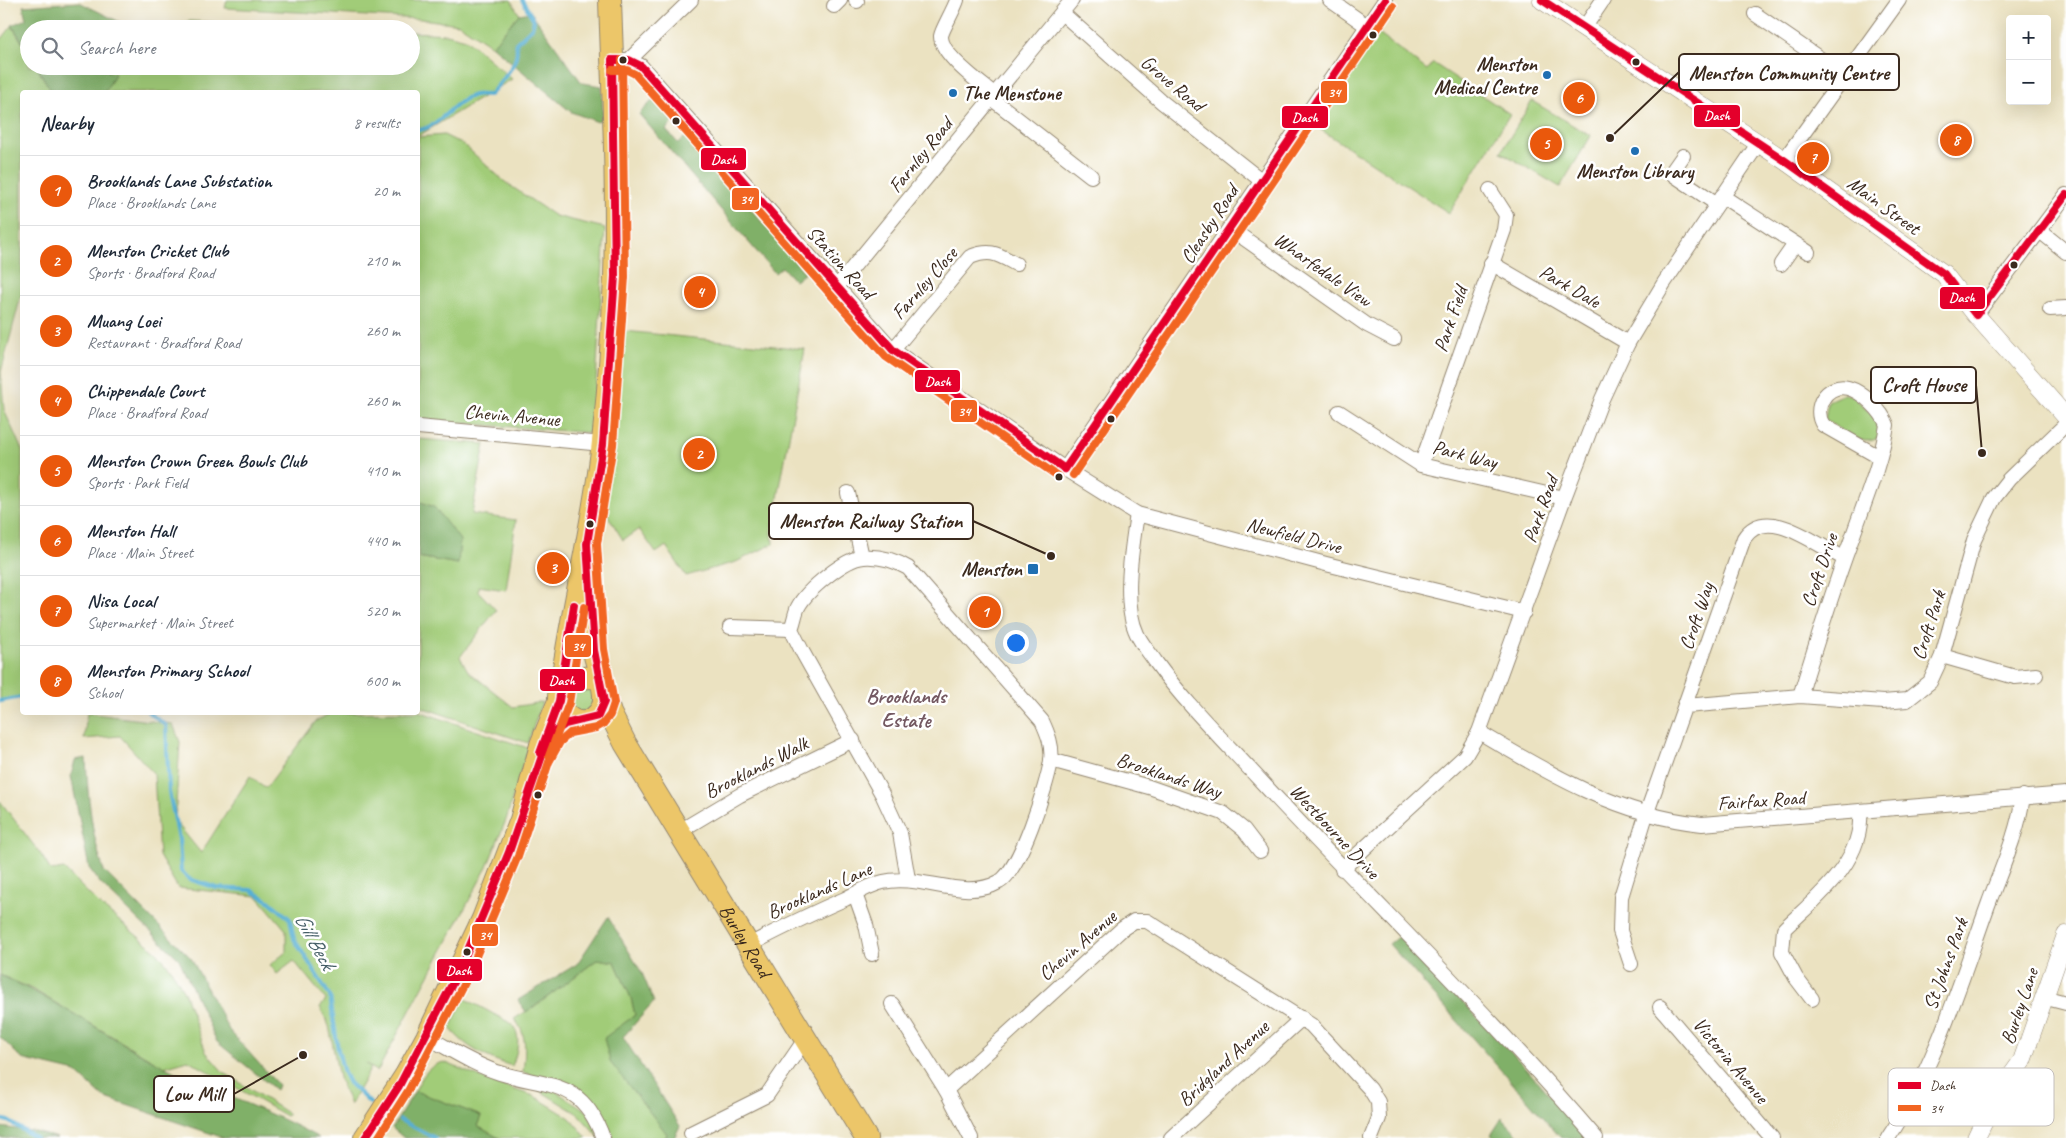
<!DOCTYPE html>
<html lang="en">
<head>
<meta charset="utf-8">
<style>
  :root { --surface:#fff; --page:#f2f2f3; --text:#1f2937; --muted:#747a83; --line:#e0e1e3; --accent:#ea580c }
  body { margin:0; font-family:Caveat,sans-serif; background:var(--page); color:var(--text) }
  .controls { position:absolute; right:15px; top:15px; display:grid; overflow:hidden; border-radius:5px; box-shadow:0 5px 20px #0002 }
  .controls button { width:45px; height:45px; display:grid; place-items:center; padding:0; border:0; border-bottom:1px solid var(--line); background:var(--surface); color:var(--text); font:25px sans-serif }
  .you { position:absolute; left:1015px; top:642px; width:18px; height:18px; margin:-12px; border:4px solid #fff; border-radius:50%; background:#1a73e8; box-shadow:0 0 0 8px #1a73e833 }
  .badge { display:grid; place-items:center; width:32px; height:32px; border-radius:50%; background:var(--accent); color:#fff; font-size:16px; font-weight:700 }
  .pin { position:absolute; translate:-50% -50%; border:2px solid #fff; box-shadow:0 1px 5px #0006 }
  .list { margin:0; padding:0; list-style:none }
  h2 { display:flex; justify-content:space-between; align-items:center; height:65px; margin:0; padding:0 20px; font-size:21px }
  h2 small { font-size:16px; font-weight:400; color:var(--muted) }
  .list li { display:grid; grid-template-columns:32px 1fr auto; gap:15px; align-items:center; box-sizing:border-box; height:70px; padding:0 20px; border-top:1px solid var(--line) }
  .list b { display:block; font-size:19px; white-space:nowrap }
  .list p { margin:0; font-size:16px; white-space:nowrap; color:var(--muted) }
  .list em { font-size:16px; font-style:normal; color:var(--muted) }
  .icon { flex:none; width:28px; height:28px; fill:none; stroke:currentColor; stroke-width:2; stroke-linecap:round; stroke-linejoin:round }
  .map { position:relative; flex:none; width:2066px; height:1138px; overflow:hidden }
  .search { position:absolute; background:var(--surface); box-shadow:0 5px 20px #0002; left:20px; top:20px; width:400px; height:55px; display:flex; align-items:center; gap:12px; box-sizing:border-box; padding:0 18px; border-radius:28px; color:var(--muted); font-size:19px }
  .panel { position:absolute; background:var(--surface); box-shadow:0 5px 20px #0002; left:20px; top:90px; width:400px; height:625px; border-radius:5px }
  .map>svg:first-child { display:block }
  .green { fill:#a1cc78; stroke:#6e7b4b }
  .forest { fill:#80b068; stroke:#5e6d43 }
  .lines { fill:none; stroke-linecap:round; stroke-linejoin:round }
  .stream { stroke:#57afd4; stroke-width:4 }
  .minor-casing { stroke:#938670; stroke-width:16 }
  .tertiary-casing { stroke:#938670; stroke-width:19 }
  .primary-casing { stroke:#938670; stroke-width:24 }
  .minor { stroke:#fff; stroke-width:14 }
  .tertiary { stroke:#fff; stroke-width:18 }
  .primary { stroke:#ecc669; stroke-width:22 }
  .bus-1-casing { stroke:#fff; stroke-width:11 }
  .bus-2-casing { stroke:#fff; stroke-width:11 }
  .bus-1 { stroke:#e4002b; stroke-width:8 }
  .bus-2 { stroke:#f26522; stroke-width:8 }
  .bus-dot { fill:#3b2a1e; stroke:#fff; stroke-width:2 }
  .poi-dot { fill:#1f6fb2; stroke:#fff; stroke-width:2 }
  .labels { text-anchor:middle; stroke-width:5; stroke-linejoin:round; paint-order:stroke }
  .poi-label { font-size:20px; font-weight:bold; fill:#3b2a1e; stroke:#fff; text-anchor:end }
  .street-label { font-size:20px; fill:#3b2a1e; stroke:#fff }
  .neighbourhood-label { font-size:21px; font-weight:bold; fill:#745962; stroke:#fff }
  .water-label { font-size:21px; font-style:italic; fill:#465f67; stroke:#fff }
  .key { fill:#fff; stroke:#c4bfbc; stroke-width:1 }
  .key-label { font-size:14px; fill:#3b2a1e }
  .leader { fill:none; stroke:#3b2a1e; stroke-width:2 }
  .callout-dot { fill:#3b2a1e; stroke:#fff; stroke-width:2 }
  .callout { fill:#fff; stroke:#3b2a1e; stroke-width:2 }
  .callout-label { font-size:21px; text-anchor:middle; font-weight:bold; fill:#3b2a1e }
  .line-badge { stroke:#fff; stroke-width:2 }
  .badge-label { font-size:14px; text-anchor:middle; font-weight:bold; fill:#fff }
</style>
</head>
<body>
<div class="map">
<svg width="2066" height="1138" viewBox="0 0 2066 1138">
  <rect width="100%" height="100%" fill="#fff"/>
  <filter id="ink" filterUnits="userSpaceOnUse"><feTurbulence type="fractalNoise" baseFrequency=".02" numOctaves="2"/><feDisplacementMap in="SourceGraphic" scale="10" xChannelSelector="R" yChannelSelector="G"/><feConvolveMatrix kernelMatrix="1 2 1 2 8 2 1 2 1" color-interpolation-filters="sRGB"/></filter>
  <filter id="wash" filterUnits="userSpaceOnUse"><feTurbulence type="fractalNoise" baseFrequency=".0096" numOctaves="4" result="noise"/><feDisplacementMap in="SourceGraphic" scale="20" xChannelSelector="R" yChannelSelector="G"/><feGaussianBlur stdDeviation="1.12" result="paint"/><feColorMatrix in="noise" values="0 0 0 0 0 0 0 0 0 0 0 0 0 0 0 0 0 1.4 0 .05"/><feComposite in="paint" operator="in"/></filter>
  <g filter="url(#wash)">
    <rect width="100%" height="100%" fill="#ebe2c1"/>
    <g class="green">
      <path d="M227,0H511L519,14L492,46L459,24L421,19L225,8Z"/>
      <path d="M190,21L348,29H164Z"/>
      <path d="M12,26L29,53V66H36L52,92H22V292L1,372L4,410L22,450V696L0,701V41Z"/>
      <path d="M411,32L447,34L466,39L512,79L418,136V92H96L81,66H411Z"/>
      <path d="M1376,32L1427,70L1433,63L1510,114L1449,213L1312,124Z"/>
      <path d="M1532,101L1591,136L1560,187L1501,152Z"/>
      <path d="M444,135L464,145L505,182L555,216L605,228L593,433L418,420V137Z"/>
      <path d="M624,331L805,349L772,531L773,544L736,562L686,576L666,546L656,553L639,529L623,540L605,511Z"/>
      <path d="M1844,394L1852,395L1881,424L1880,436C1864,451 1839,428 1825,419L1828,401Z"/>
      <path d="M418,439L485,444L472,514L516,520L506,590L478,586V591L496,610L460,657L468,671L513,707L542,702L528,743L418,706V557L458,564L434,507L418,501Z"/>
      <path d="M591,686L596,700L586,712L575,711L566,693Z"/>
      <path d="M418,711L528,748L506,820L487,867L377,1072L366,1063L371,1068L350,1105L339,1078L329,1026L320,1007L326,1000L294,961L277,974L270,965L286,952V930L257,896L178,888L159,856L154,774L120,736L84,739L87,713L173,724L180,742L175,821L201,853L250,776L266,788L316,721L331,713L418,712Z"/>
      <path d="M0,801L42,856L51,871L64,869L100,905L157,952L171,969L184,992L206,1052L223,1072L289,1114L286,1116L188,1060L164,1067L32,989L0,975Z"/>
      <path d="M598,959L615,962L631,998L635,1015L605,1038L667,1134L665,1138H613C595,1090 566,1088 523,1072C525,1054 528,1033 514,1019L541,1002Z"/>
      <path d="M464,998L512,1024C522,1036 517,1053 512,1066C489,1059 464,1047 450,1028Z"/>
      <path d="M444,1062L491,1082L534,1096L570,1118L587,1138H499L477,1126L481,1116L415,1091C422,1077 428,1065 444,1062Z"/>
      <path d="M537,1089H552L587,1111L600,1138L578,1114Z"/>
    </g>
    <g class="forest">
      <path d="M79,2L134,29H29V53L12,25L26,19L23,6Z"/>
      <path d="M531,12L582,83L602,86L603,117L598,122L571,112L492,46L519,14Z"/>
      <path d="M36,66H95L115,74L105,92H52Z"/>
      <path d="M654,99L673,122L666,130L678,143L688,135L805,273L795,281L782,267L775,273L639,114Z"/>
      <path d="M418,501L434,507L460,540L458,564L418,557Z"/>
      <path d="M86,758C88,796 91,834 104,871L191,958L229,1030L278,1085L276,1090L217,1042L179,959L101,884L89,868L71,776L75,760Z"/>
      <path d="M608,917L642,973L654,1002L623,1037L680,1126L674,1138H665L667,1134L610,1062L604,1038L635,1015L631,998L615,962L598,959L541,1002L526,1012L518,1000L577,964Z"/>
      <path d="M1399,936L1525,1067L1586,1138H1561L1389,944Z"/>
      <path d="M0,975C57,1000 108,1037 163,1066C214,1093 268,1109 319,1138H224L103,1097L76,1072L22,1059L0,1037Z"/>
      <path d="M415,1091L481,1116L477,1126L499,1138H404L392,1128Z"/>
      <path d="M1502,1118L1521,1138H1495L1491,1135Z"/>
      <path d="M0,1127L32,1131L57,1138H0Z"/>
    </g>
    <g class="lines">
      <g class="stream">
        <path d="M418,130C439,128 453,101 474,95C479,94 485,95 490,95C502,79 521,64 516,43L532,28L534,20L522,0"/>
        <path d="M0,701L22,697"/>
        <path d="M148,712L166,725L169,792L179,839L181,871L189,879L217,888L251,890L269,901L290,919L294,939L330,996L338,1050L344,1073L349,1083L370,1103"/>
        <path d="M0,1119L8,1121L36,1138"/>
        <path d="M400,1120L435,1138"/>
      </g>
    </g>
  </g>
  <g filter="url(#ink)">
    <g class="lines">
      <g class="minor-casing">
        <g id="minor">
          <path d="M856,0L857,1"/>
          <path d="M957,0C954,10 942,29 941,36C940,54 981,84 994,94"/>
          <path d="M1330,0L1367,26"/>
          <path d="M834,6L840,0"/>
          <path d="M1062,13L1162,102L1262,181"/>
          <path d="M1755,14L1844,75"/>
          <path d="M1584,28L1603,0"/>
          <path d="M612,60H629L641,66L893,350L1065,469L1137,514L1326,564L1524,612"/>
          <path d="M629,60L691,0"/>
          <path d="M991,98L1091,176"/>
          <path d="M1683,156L1671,173L1717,204"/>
          <path d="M1784,160L1899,0"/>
          <path d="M1722,196L1808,252"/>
          <path d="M1231,229L1367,325L1394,339"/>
          <path d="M2040,231L2066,252"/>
          <path d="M1491,263L1628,343"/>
          <path d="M1781,264L1795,244"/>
          <path d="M836,288L1072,0"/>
          <path d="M2050,309L2066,308"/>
          <path d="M1976,315L2066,195"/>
          <path d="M893,350L970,257C991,249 997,254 1016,264"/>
          <path d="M1339,412L1421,465L1564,498"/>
          <path d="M418,427L603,444"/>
          <path d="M1421,465L1504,230L1506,215L1490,190"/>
          <path d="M1065,469L1385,0"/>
          <path d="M848,493L862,557"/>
          <path d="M1137,514C1132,548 1122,603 1137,634C1141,643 1149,652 1155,661C1185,703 1223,740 1259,779C1370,899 1489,1013 1596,1138"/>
          <path d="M730,627L791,629"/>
          <path d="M1942,656L2015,677L2036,675"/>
          <path d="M1800,696C1816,644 1832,592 1851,541C1864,503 1881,464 1887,425C1882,411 1863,392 1848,388C1826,383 1812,408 1823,425L1879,457"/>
          <path d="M1686,706L1800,696L1883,702L1907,700L1930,682L1942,656L1974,540L1994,498L2009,479L2066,424"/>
          <path d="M1479,732C1549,774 1620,816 1702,824L2066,794"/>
          <path d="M1051,760L1149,787L1223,813L1244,830L1260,851"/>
          <path d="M678,832L740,795L853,740"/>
          <path d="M1342,869L1465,756L1479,732L1564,498L1602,399L1628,343L1664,283L1758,144"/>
          <path d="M855,894L866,925L872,954"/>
          <path d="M749,945C780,929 812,913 845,899C857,893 870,885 883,882C920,873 964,902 999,882C1020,871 1047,785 1051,761C1053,746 1048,734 1042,721L908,568C894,560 881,556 864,557C845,558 807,590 798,607C795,613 794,622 791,629L803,653L882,794L900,833L908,879"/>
          <path d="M1631,964L1620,931L1621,897L1646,815L1744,538C1767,503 1817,546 1844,558"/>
          <path d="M2043,997L2066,1003"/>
          <path d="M1812,999L1796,978L1782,952L1784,929C1815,899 1864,862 1860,812"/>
          <path d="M892,1004L946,1090L971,1138"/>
          <path d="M1660,1007L1772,1138"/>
          <path d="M427,1037C450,1049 474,1065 500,1073C550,1088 582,1079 603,1138"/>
          <path d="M946,1090L1122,929L1134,921H1147L1311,1025L1370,1089L1378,1102L1379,1118L1371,1138"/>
          <path d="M691,1133L767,1095L806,1038"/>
          <path d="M1171,1138L1302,1018"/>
          <path d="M1888,1138C1935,1068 1960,983 1988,905C2001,869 2018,834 2023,796"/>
        </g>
      </g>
      <g class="tertiary-casing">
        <g id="tertiary">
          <path d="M1542,0L1784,160L1944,274L1976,315L2066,417"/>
          <path d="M1976,1138L1994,1100L2022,1061L2066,935"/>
        </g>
      </g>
      <g class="primary-casing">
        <g id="primary">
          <path d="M588,575C589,600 589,627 594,651C597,667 605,685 604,700C604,706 602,710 598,714C569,747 526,670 600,678"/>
          <path id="s1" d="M604,694L610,713L625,743L866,1138"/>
          <path d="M560,695C571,610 594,527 603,442C609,387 613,331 615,276C618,184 613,92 610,0"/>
          <path d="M365,1138L406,1075L427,1037L483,919L521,820L541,745L559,701"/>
        </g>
      </g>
      <use href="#minor" class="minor"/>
      <use href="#tertiary" class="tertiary"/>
      <use href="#primary" class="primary"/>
      <g class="bus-1-casing">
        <g id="bus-1">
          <path d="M1542,0L1784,160L1944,274L1976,315L2066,195"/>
          <path d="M612,60H629L641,66L893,350L1065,469"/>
          <path d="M1065,469L1385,0"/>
          <path d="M540,753L559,701L574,605"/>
          <path d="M365,1138L399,1086L460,969L509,852L545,747L556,731L565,724L598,716L604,702L594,650L587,544L603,444L615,276L612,60"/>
        </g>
      </g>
      <g class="bus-2-casing">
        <g id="bus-2">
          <path d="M612,70H627L635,74L886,357L1059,477"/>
          <path d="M1073,475L1393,6"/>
          <path d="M549,756L569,703L584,607"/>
          <path d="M378,1138L408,1091L469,973L518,856L549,762L560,742L570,733L596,728L603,724L610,715L614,703L604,649L597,544L613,445L625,277L622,60"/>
        </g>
      </g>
      <use href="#bus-1" class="bus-1"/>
      <use href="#bus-2" class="bus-2"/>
    </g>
  </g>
  <g class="bus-dot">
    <circle cx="1373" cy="35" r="4.5"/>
    <circle cx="623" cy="60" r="4.5"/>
    <circle cx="1636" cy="62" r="4.5"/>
    <circle cx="676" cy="121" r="4.5"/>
    <circle cx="2014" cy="265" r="4.5"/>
    <circle cx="1111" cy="419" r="4.5"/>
    <circle cx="1059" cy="477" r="4.5"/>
    <circle cx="590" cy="524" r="4.5"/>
    <circle cx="538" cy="795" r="4.5"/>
    <circle cx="467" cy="952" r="4.5"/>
  </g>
  <g class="poi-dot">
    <circle cx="1547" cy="75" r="5"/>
    <circle cx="953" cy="93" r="5"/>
    <circle cx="1635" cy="151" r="5"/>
    <rect x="1027" y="563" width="12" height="12" rx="2.5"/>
  </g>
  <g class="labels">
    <g class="poi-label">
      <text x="1537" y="71">Menston<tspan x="1537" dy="23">Medical Centre</tspan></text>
      <text x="963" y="100" text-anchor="start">The Menstone</text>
      <text x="1635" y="178" text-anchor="middle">Menston Library</text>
      <text x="1022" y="576">Menston</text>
    </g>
    <g class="street-label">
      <text transform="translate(1173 83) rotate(40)" y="7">Grove Road</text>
      <text transform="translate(920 155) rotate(-51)" y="7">Farnley Road</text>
      <text transform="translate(1884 205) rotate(36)" y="7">Main Street</text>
      <text transform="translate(1209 224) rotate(-57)" y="7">Cleasby Road</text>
      <text transform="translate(841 262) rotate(48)" y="7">Station Road</text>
      <text transform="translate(1323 269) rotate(35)" y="7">Wharfedale View</text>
      <text transform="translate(924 283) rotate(-49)" y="7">Farnley Close</text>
      <text transform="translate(1570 286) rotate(30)" y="7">Park Dale</text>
      <text transform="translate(1450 319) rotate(-71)" y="7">Park Field</text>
      <text transform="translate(512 415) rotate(5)" y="7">Chevin Avenue</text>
      <text transform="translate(1465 454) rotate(14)" y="7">Park Way</text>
      <text transform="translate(1540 509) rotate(-70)" y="7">Park Road</text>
      <text transform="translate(1294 535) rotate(14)" y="7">Newfield Drive</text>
      <text transform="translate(1819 570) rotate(-71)" y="7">Croft Drive</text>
      <text transform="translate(1696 616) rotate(-71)" y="7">Croft Way</text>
      <text transform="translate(1928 625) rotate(-72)" y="7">Croft Park</text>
      <text transform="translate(756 767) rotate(-27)" y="7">Brooklands Walk</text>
      <text transform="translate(1169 775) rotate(18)" y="7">Brooklands Way</text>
      <text transform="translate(1761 800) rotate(-4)" y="7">Fairfax Road</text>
      <text transform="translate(1335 831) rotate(47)" y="7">Westbourne Drive</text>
      <text transform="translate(819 890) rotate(-24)" y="7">Brooklands Lane</text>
      <text dy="7" stroke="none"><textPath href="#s1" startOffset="285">Burley Road</textPath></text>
      <text transform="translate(1077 945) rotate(-41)" y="7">Chevin Avenue</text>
      <text transform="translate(1945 964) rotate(-70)" y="7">St Johns Park</text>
      <text transform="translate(2019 1006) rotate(-71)" y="7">Burley Lane</text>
      <text transform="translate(1731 1060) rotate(50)" y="7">Victoria Avenue</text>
      <text transform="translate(1223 1063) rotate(-43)" y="7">Bridgland Avenue</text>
    </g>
    <g class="neighbourhood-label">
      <text x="906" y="703">Brooklands<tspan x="906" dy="24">Estate</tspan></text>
    </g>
    <g class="water-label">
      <text transform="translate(315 941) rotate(61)" y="7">Gill Beck</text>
    </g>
  </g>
  <rect x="1888" y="1068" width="166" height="58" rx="8" class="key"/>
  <rect x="1898" y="1082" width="23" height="7" fill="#e4002b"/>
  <rect x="1898" y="1105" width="23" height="6" fill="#f26522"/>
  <g class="key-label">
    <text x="1930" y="1090">Dash</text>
    <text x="1930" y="1113">34</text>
  </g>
  <path class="leader" d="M1610 138L1679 72M1982 453L1976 385M1051 556L973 521M303 1055L234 1094"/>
  <g class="callout-dot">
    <circle cx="1610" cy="138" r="5"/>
    <circle cx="1982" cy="453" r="5"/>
    <circle cx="1051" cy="556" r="5"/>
    <circle cx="303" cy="1055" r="5"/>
  </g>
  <g class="callout">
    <rect x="1679" y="54" width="220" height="36" rx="5"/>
    <rect x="1871" y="367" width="105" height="36" rx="5"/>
    <rect x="769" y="503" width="204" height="36" rx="5"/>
    <rect x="154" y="1076" width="80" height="36" rx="5"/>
  </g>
  <g class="callout-label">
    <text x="1789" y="80">Menston Community Centre</text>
    <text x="1924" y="392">Croft House</text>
    <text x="871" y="528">Menston Railway Station</text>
    <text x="194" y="1101">Low Mill</text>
  </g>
  <g class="line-badge">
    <rect x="1320" y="80" width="28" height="24" rx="5" fill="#f26522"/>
    <rect x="1693" y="104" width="48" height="24" rx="5" fill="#e4002b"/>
    <rect x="1281" y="105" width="48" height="24" rx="5" fill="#e4002b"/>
    <rect x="700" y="147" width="47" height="24" rx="5" fill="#e4002b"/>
    <rect x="731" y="187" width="29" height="24" rx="5" fill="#f26522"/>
    <rect x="1939" y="286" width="47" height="24" rx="5" fill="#e4002b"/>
    <rect x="914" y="369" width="47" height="24" rx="5" fill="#e4002b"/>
    <rect x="950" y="399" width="28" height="24" rx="5" fill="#f26522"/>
    <rect x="564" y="634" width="28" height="24" rx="5" fill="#f26522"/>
    <rect x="539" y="668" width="47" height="24" rx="5" fill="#e4002b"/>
    <rect x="471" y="923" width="28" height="24" rx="5" fill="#f26522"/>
    <rect x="436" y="958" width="47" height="24" rx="5" fill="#e4002b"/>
  </g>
  <g class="badge-label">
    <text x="1334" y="97">34</text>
    <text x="1717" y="120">Dash</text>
    <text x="1305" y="122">Dash</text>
    <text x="724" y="164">Dash</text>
    <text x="746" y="204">34</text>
    <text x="1962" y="302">Dash</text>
    <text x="938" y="386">Dash</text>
    <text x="964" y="416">34</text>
    <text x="578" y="651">34</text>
    <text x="562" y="685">Dash</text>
    <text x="485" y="940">34</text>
    <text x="459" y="975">Dash</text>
  </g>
</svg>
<div class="controls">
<button>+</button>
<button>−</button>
</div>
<div class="you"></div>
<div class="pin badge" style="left:985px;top:612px">1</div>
<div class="pin badge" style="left:699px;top:454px">2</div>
<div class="pin badge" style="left:553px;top:568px">3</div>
<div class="pin badge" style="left:700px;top:292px">4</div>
<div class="pin badge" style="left:1546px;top:144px">5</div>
<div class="pin badge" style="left:1579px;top:98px">6</div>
<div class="pin badge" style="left:1813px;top:158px">7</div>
<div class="pin badge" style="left:1956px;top:140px">8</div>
<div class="search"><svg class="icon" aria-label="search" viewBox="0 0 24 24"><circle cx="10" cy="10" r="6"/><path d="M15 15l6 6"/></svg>Search here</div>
<section class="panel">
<h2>Nearby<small>8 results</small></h2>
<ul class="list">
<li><span class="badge">1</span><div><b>Brooklands Lane Substation</b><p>Place · Brooklands Lane</p></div><em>20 m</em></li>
<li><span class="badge">2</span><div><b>Menston Cricket Club</b><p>Sports · Bradford Road</p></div><em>210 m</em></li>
<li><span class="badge">3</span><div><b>Muang Loei</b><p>Restaurant · Bradford Road</p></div><em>260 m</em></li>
<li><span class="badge">4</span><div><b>Chippendale Court</b><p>Place · Bradford Road</p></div><em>260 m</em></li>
<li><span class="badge">5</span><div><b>Menston Crown Green Bowls Club</b><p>Sports · Park Field</p></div><em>410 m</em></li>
<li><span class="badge">6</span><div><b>Menston Hall</b><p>Place · Main Street</p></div><em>440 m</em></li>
<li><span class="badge">7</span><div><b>Nisa Local</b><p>Supermarket · Main Street</p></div><em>520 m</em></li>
<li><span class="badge">8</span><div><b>Menston Primary School</b><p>School</p></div><em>600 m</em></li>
</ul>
</section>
</div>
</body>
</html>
